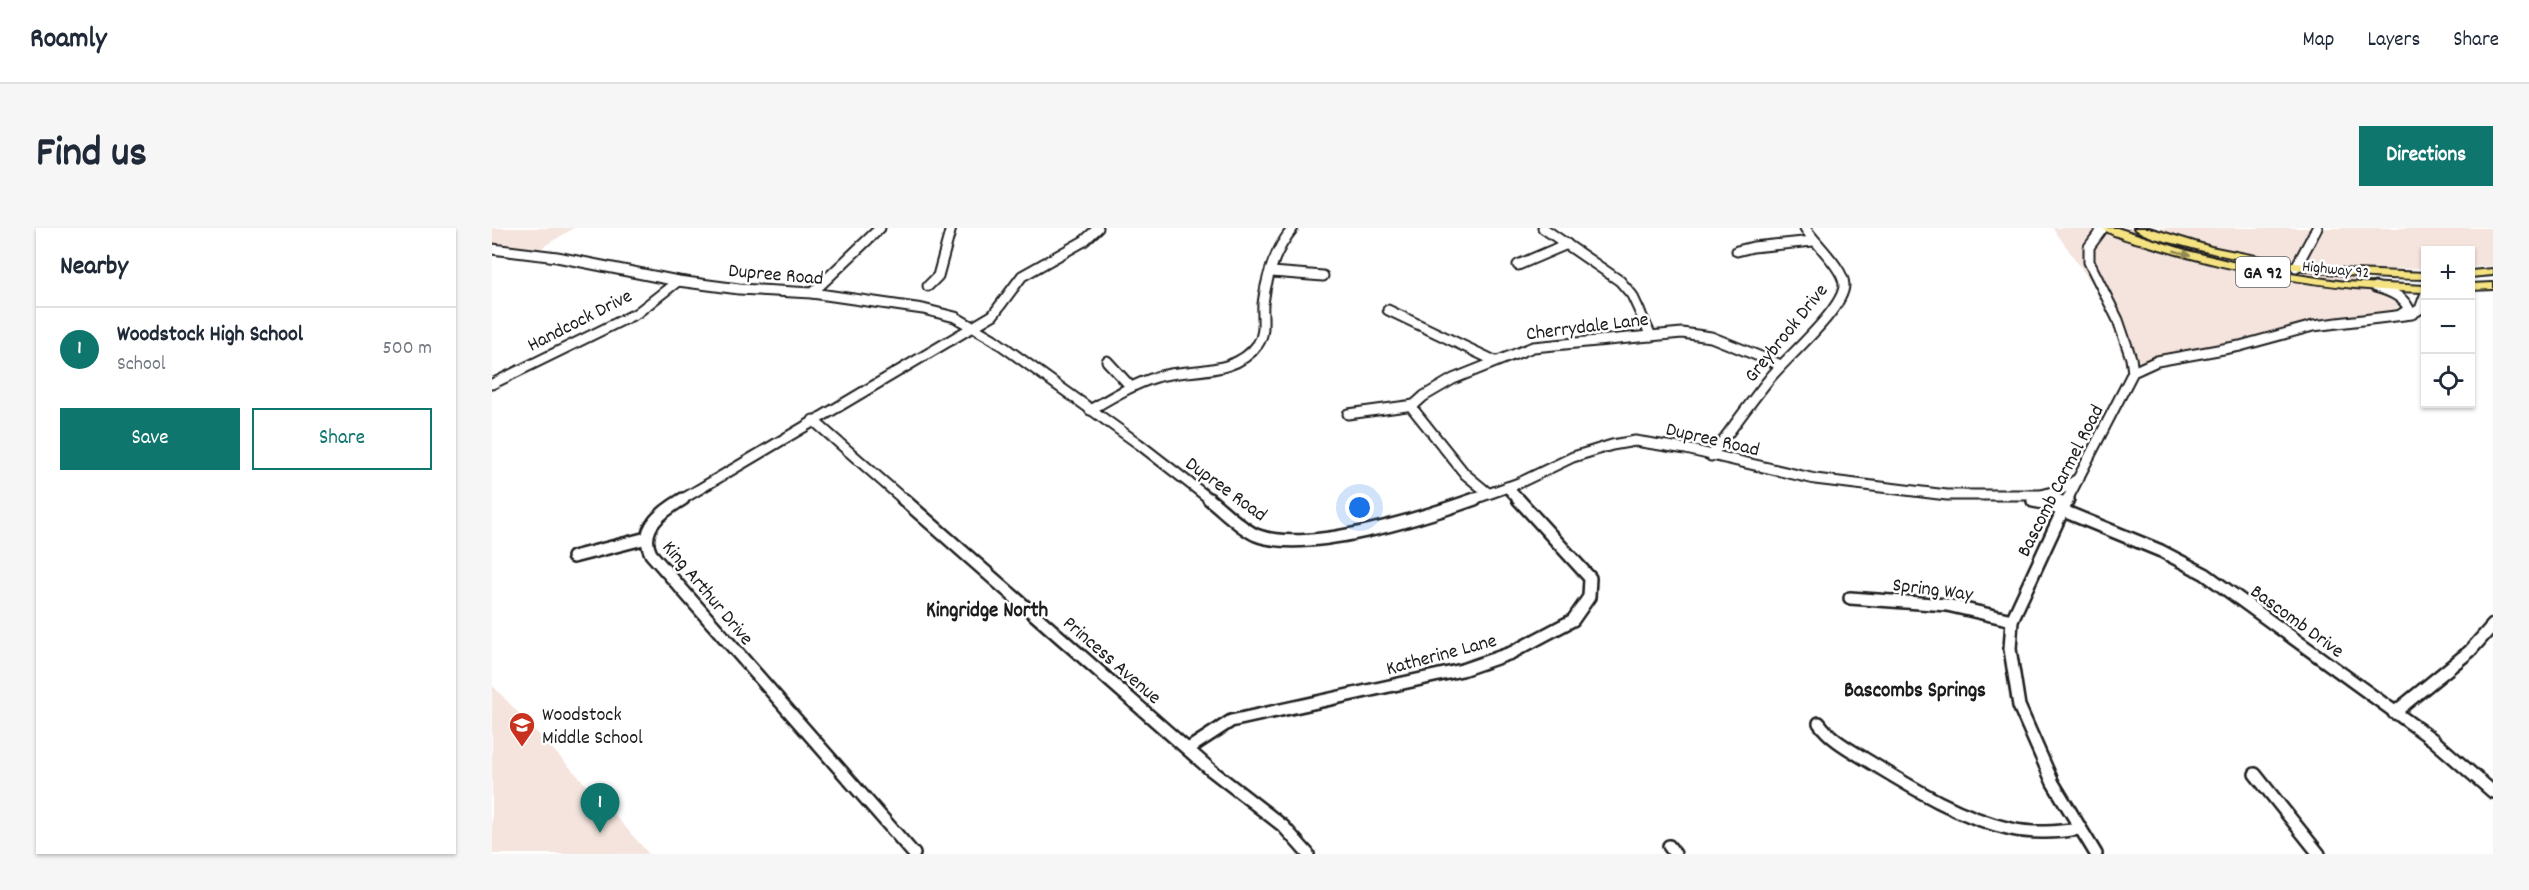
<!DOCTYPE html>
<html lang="en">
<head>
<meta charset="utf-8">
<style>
  :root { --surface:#fff; --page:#f6f6f7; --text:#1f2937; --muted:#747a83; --line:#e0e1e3; --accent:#0f766e }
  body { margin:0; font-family:Dekko,sans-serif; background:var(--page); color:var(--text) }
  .controls { position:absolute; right:18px; top:18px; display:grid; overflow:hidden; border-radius:0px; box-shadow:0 2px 4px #0004 }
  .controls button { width:54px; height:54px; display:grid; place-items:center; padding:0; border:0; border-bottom:2px solid var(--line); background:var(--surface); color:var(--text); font:30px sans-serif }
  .you { position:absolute; left:868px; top:280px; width:21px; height:21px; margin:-15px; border:4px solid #fff; border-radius:50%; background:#1a73e8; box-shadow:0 0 0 9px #1a73e833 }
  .badge { display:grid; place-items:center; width:39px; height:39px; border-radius:50%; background:var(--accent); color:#fff; font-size:20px; font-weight:700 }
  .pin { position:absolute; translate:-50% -50px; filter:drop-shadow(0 2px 3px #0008) }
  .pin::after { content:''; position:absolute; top:32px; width:21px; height:18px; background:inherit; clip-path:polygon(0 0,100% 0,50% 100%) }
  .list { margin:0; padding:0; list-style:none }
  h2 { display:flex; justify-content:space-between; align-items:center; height:78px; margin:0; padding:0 24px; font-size:26px }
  h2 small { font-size:20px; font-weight:400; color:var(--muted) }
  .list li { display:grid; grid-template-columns:39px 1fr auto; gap:18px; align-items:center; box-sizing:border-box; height:84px; padding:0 24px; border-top:2px solid var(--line) }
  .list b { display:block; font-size:22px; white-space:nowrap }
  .list p { margin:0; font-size:20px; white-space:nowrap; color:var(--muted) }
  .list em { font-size:20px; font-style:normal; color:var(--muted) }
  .actions { display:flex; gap:12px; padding:18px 24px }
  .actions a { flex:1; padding:14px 0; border:2px solid var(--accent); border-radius:0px; text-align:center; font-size:21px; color:var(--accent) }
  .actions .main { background:var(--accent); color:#fff }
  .icon { flex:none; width:33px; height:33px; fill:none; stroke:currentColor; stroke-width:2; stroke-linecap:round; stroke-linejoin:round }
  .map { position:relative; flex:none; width:2001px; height:626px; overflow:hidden; border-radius:0px }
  header { display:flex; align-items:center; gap:36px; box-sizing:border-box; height:84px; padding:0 30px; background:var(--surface); border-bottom:2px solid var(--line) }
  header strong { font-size:28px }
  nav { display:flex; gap:33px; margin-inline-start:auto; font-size:21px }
  .intro { display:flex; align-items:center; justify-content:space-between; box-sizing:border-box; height:144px; padding:0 36px }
  h1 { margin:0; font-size:42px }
  .button { padding:15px 27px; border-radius:0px; background:var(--accent); color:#fff; font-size:21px; font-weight:700 }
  main { display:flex; gap:36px; padding:0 36px }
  aside { flex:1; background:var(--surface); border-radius:0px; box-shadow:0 2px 4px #0004 }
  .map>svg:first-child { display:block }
  .built { fill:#f4e4dd }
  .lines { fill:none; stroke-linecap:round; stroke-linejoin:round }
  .minor-far1-casing { stroke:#1c1c1c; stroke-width:13 }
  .minor-casing { stroke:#1c1c1c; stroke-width:16 }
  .major-casing { stroke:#1c1c1c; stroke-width:4 }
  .minor-far1 { stroke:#fff; stroke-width:9 }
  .minor { stroke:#fff; stroke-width:11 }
  .major { fill:#f5e382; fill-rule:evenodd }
  .oneway { fill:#938954 }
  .labels { text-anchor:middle; stroke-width:5; stroke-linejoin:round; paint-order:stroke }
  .far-street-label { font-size:16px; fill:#1c1c1c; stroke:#fff }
  .shield { fill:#fff; stroke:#606060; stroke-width:1.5 }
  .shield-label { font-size:18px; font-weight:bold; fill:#1c1c1c }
  .street-label { font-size:20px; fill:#1c1c1c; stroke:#fff }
  .poi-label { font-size:20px; fill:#1c1c1c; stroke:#fff; text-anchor:start }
  .neighbourhood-label { font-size:21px; font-weight:bold; fill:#1c1c1c; stroke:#fff }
</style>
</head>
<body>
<header>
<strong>Roamly</strong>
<nav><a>Map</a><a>Layers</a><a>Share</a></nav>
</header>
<div class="intro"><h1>Find us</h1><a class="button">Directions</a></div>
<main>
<aside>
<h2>Nearby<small></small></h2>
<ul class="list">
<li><span class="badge">1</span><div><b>Woodstock High School</b><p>School</p></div><em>500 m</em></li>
</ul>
<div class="actions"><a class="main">Save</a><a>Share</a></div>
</aside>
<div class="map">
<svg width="2001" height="626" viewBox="0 0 2001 626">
  <rect width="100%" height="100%" fill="#fff"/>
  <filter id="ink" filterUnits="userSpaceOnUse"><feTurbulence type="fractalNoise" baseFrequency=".0167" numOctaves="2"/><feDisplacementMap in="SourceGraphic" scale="12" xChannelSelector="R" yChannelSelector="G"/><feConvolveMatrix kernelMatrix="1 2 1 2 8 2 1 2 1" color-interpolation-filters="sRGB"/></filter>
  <g filter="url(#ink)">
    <g class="built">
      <path d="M0,0H82L36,28L0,23Z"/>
      <path d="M1561,0H2001V38L1979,39L1978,22H1934L1933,40L1869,42L1882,63L1904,74L1906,79L1899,83L1889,86L1835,91L1700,129L1635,143L1613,74Z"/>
      <path d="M0,457L119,583L157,626H0Z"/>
    </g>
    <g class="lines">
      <g class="minor-far1-casing">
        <g id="minor-far1">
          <path d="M1051,0L1128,53L1140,67L1159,108"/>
          <path d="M1611,0L1597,19V34L1626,92L1639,130L1641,144"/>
          <path d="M0,21L65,29L186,53L247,61L320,65L431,81L463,89L501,111L647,216L719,272"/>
          <path d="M1245,23L1261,19L1321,13"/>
          <path d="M1026,37L1075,16"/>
          <path d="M1804,39L1825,0"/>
          <path d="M780,44L831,48"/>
          <path d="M436,58L446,48L459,0"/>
          <path d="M1883,59C1897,63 1910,67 1917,81L1908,87"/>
          <path d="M320,65L388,0"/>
          <path d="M896,82L1003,133"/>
          <path d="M615,133L639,159"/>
          <path d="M0,156L145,85L186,53"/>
          <path d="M598,182C620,169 643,155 668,148C700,140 744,148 766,116C774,105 770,89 771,76C774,49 784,21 801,0"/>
          <path d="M856,186L922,177"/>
          <path d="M321,192L412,272"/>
          <path d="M1219,228C1239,202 1257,176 1278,150C1294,130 1352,81 1352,57C1352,41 1322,14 1313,0"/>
          <path d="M1015,259L1027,272"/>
          <path d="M996,265L973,246L921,181L922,177L932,168L961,151L1041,119L1190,105L1219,109L1289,137"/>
          <path d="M1550,267L1570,261L1587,250"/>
          <path d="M189,272L501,87L530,48L592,13L606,0"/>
          <path d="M979,272L1027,255L1081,229L1120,217L1143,213L1194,221L1323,251L1455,267H1550L1566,272"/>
          <path d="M1575,272L1641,144L1665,133L1748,118L1821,98L1920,86L1928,81L1934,65"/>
        </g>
      </g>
      <g class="minor-casing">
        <g id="minor">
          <path d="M191,271C171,283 146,300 159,326L422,626"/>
          <path d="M411,271L719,542L791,598L816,626"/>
          <path d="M717,271C731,282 748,300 764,307C815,327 932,289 983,271"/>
          <path d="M1563,271L1573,276"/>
          <path d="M1576,271L1520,392L1518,421L1527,478L1561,555L1604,626"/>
          <path d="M1541,273L1552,275L1669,323L1713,346L1940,511L2001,564"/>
          <path d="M81,329L155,310"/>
          <path d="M1358,370L1455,377L1520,392"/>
          <path d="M1902,485L1978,423L2001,397"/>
          <path d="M1327,495C1340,513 1359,522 1378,534C1422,561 1467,589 1519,601C1542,606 1565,604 1588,601"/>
          <path d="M696,521L739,493L970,442L1019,425L1081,392L1097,369L1098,350L1026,271"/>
          <path d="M1763,546L1827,626"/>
          <path d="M1177,618L1183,626"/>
        </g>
      </g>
      <g class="major-casing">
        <g id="major">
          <path d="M1610,0H1625L1696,23L1772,42L1853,54L1934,58V64C1840,62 1751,47 1661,19C1646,14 1622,10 1610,0Z"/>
          <path d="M1642,0H1657L1719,19L1788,33L1861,42L1934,45V51C1850,50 1769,39 1689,17C1675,13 1653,9 1642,0Z"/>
          <path d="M2001,41V47L1978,49V43Z"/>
          <path d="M2001,55V61L1978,62V56Z"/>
        </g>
      </g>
      <use href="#minor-far1" class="minor-far1"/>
      <use href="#minor" class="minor"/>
      <use href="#major" class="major"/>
    </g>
    <defs><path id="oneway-solid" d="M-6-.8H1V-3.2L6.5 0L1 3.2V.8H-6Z" transform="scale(1.5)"/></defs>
    <use class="oneway" href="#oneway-solid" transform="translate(1690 25) rotate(16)"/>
  </g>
  <defs>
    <g id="school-pin" transform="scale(1.35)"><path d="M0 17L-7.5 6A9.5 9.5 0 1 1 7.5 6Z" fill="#c8321e" stroke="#fff"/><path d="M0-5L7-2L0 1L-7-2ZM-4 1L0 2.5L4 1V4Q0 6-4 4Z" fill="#fff"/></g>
  </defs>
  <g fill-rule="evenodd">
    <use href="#school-pin" x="30" y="497"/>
  </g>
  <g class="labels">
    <g class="far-street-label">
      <text transform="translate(1844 40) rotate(6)" y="6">Highway 92</text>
    </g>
    <rect class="shield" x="1744" y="29" width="54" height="30" rx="4.5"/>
    <g class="shield-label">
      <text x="1771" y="50">GA 92</text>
    </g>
    <g class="street-label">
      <text transform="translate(284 45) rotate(5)" y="7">Dupree Road</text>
      <text transform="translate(87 91) rotate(-27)" y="7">Handcock Drive</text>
      <text transform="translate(1095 97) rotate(-7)" y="7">Cherrydale Lane</text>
      <text transform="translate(1293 104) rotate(-51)" y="7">Greybrook Drive</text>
      <text transform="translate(1221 210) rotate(13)" y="7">Dupree Road</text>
      <text transform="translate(1567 252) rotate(-63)" y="7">Bascomb Carmel Road</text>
      <text transform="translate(735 260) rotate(36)" y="7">Dupree Road</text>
      <text transform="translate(1441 360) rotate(7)" y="7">Spring Way</text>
      <text transform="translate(217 364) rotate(50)" y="7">King Arthur Drive</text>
      <text transform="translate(1806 392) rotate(36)" y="7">Bascomb Drive</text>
      <text transform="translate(949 425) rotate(-15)" y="7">Katherine Lane</text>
      <text transform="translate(621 431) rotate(41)" y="7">Princess Avenue</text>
    </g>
    <g class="poi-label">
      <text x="50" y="492">Woodstock<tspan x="50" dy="23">Middle School</tspan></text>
    </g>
    <g class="neighbourhood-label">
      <text x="495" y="388">Kingridge North</text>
      <text x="1423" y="468">Bascombs Springs</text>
    </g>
  </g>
</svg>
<div class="controls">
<button>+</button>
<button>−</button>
<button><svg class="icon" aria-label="locate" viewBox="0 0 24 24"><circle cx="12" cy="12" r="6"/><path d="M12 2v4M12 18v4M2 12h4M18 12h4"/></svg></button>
</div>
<div class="you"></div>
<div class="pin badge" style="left:108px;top:605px">1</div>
</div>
</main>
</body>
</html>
